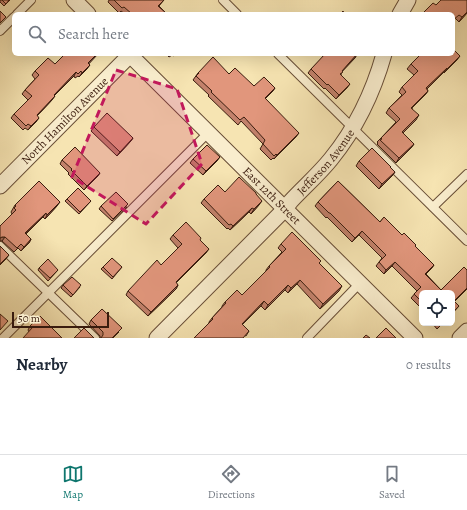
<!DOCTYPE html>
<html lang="en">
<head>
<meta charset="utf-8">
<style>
  :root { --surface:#fff; --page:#f2f2f3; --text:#1f2937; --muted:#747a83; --line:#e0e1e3; --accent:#0f766e }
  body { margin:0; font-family:Alegreya,serif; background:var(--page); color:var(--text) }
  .controls { position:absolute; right:12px; bottom:12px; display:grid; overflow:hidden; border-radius:6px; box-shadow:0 4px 16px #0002 }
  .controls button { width:36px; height:36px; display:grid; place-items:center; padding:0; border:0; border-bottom:1px solid var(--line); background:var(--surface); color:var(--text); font:20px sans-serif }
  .scale { position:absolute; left:12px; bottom:10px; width:97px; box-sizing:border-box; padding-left:4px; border:2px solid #3a1c0e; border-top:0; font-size:11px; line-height:14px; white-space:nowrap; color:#3a1c0e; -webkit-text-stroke:3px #f9edcd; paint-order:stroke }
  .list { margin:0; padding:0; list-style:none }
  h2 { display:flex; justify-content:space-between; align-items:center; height:52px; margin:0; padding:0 16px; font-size:17px }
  h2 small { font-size:13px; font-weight:400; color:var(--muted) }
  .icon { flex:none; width:22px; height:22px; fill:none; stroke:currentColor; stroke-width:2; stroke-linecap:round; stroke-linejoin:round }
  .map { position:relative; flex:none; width:467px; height:338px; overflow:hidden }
  .search { position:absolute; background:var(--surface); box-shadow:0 4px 16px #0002; left:12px; right:12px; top:12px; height:44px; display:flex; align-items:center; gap:10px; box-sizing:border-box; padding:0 14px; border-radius:6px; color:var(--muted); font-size:15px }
  .sheet { height:116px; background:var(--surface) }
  nav { display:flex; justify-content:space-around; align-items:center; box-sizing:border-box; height:56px; border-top:1px solid var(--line); background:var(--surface); font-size:11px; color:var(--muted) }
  nav a { display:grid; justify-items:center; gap:2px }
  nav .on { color:var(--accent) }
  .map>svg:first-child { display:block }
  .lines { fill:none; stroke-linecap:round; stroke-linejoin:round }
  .service-casing { stroke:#694e37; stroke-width:10 }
  .minor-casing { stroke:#694e37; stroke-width:17 }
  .service { stroke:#f9edcd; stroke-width:8 }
  .minor { stroke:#f9edcd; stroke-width:15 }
  .wall { fill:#c2816b; stroke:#3a1c0e }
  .shaded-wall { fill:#9e6957; stroke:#3a1c0e }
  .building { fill:#e1967c; stroke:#3a1c0e }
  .marked { fill:#c2185b; fill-opacity:0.2; stroke:#c2185b; stroke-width:3; stroke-dasharray:8 5; stroke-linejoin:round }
  .labels { text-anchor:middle; stroke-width:3.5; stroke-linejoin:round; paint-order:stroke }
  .street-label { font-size:12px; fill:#3a1c0e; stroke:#f9edcd }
</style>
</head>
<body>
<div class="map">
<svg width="467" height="338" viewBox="0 0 467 338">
  <rect width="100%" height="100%" fill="#f6e4b2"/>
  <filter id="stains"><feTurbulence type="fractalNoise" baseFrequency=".005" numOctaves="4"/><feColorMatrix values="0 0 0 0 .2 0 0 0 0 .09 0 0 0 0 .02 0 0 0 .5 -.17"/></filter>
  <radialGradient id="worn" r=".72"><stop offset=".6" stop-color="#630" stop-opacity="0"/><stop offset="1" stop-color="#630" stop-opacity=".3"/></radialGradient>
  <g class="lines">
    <g class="service-casing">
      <g id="service">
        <path d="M223,0L237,14"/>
        <path d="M17,14L31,0"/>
        <path d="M0,31L14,17"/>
        <path d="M278,54L467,241"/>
        <path d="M433,207L467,174"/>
        <path d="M0,246L95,338"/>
        <path d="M3,338L208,133"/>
        <path d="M307,338L360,283"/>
      </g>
    </g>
    <g class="minor-casing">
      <g id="minor">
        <path d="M74,0L88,14"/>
        <path d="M400,14L408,0"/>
        <path id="s1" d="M129,54L415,338"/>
        <path id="s2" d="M0,186L130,55"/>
        <path id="s3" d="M157,338L279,215C283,211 287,206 291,201C304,187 319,174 331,159C357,127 373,93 384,54"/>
        <path d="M460,338L467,331"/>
      </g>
    </g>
    <use href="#service" class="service"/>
    <use href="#minor" class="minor"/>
  </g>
  <g class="wall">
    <path d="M0,0H10L4,6L0,2Z"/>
    <path d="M109,0H164L159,6L167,14H125L121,11L119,13L108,2Z"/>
    <path d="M436,5L467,13L459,22L456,19Z"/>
    <path d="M166,54H176L173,56L172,55L169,57Z"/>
    <path d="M320,54H357L355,58L342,71L341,75L347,88L336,99L325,88L324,89L308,73L311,69L323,57Z"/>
    <path d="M457,60L444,73V72L427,89L428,91L425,95L412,108L416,120L403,133L414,144L411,148L396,163L377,144L378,143L377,142L381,138L396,122L386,113L389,108L402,95L399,92L402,87L414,75L407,69L411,64Z"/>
    <path d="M55,64L87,69L79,77L78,76L75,78L74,76L54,95L52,100L37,116L36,122L28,130L25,128L23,130L11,118L14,114L28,100L22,94L25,90L35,79L32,75L35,71Z"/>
    <path d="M198,73L229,74L254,86L275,88L272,92L265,99L296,137L274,159L273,158L271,160L260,149L263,144L241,121L238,125L208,96L209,95L193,80Z"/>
    <path d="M94,127L133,138L130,142L117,156L91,131Z"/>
    <path d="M193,159L217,161L203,175L190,163Z"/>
    <path d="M62,160L100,173L97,177L84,190L68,174L69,173L60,164Z"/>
    <path d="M359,161L390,168L395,172L392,176L379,189L356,166Z"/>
    <path d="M338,181L380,222L384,217L402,235L404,233L416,245L415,246L434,265L431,269L426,274L441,290L464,267L467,270V289L454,302L459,306L452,314V293H422V309L411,298L417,291L392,266L384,274L376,266L382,258L359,235L352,242L327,217L326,218L315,206L318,202Z"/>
    <path d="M225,192L256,194L259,205L251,214L249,212L230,230L228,228L227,229L201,203L204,199Z"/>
    <path d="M67,199L91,201L79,214L65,201Z"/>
    <path d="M15,205L57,206L45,219L43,217L26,234L31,239L29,243L21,251L18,248L14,252L2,241L12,214L11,212Z"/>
    <path d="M101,206L127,207L112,221L99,209Z"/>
    <path d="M173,235L200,240L206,253L176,283L178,285L176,289L148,316L126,295L128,291L161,265L178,248L170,239Z"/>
    <path d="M281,244L320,264L339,291L320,309L297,284L288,293L285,290L265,310L261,306L242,325L249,331L246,336L209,323V322L212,318L222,307V306L225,302L242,295L266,271V270L269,266L282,252L278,248Z"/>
    <path d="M103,267H122L112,279L101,269Z"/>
    <path d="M39,268L58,270L48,281L38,270Z"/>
    <path d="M63,285L80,287L71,297L61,288Z"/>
    <path d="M91,320L119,332L113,338H100V336L89,324Z"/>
    <path d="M432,323H443L437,329Z"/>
    <path d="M30,326L62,338L29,332L28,330Z"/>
  </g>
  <g class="shaded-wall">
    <path d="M467,12V13L459,22L462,17Z"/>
    <path d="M97,54H98L85,68L88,63Z"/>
    <path d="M357,54L355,58L339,75L342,71Z"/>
    <path d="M460,56L457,60L444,73L447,69Z"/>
    <path d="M90,65L87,69L79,77L82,73Z"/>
    <path d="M447,68L444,72L423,93L426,88Z"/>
    <path d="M76,72L74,76L51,99L54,95Z"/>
    <path d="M350,84L347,88L336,99L339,95Z"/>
    <path d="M275,88L272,92L262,102L265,98Z"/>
    <path d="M428,91L425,95L408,112L411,108Z"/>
    <path d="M55,96L52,100L34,119L37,115Z"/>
    <path d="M419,115L416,120L399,137L402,132Z"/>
    <path d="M39,118L36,122L28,130L31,126Z"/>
    <path d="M299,133L296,137L274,159L277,155Z"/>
    <path d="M133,138L130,142L117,156L120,152Z"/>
    <path d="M414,144L411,148L396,163L399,158Z"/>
    <path d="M220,157L217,161L203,175L206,171Z"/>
    <path d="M395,172L392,176L379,189L382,184Z"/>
    <path d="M100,173L97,177L84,190L87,186Z"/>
    <path d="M262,201L259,205L251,214L254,209Z"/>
    <path d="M60,202L57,206L45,219L47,215Z"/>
    <path d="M252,208L249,212L230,230L233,226Z"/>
    <path d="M46,213L43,217L22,237L25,233Z"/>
    <path d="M362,231L359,235L352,242L355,238Z"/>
    <path d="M2,237H5L2,241H0V238Z"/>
    <path d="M31,239L29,243L21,251L24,247Z"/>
    <path d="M209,249L206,253L173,286L176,282Z"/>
    <path d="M9,255L6,259L0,265V264Z"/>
    <path d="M395,262L392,266L384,274L386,270Z"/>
    <path d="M434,265L431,269L422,278L425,274Z"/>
    <path d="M300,280L297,284L288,293L291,288Z"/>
    <path d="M178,285L176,289L148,316L151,312Z"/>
    <path d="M288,285L285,290L265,310L268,305Z"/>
    <path d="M342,286L339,291L320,309L323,304Z"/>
    <path d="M467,288V289L452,304L454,301Z"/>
    <path d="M264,301L261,306L239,328L242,324Z"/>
  </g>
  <g class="building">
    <path d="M2,0H9L6,4Z"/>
    <path d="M114,0H164L158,6L167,14H132L124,7L122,8Z"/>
    <path d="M441,0H467V12L462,17L459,15L453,20V14H422L433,3L436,5Z"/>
    <path d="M0,11L6,17L0,23Z"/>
    <path d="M343,11L345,14H340Z"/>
    <path d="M453,49L460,56L447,69V68L426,88L428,91L411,108L419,115L402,132L414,144L399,158L380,140L382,139L381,138L400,119L389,108L406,92L402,87L418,71L411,64L421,54H453Z"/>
    <path d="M65,54H97L88,63L90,65L82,73L81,71L78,74L76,72L54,95L55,96L37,115L39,118L31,126L28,124L26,126L14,114L32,96L25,90L39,75L35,71L48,58L55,64Z"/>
    <path d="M325,54H357L342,71L343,72L340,74L350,84L339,95L328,84L327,85L311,69Z"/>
    <path d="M213,57L229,74L235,68L254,86L264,77L275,88L265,98L299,133L277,155L276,154L274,156L263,144L265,140L244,117L240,120L211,92L212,91L196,76L199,73H198Z"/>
    <path d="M107,113L133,138L120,152L94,127Z"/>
    <path d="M207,145L220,157L206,171L193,159Z"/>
    <path d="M75,147L100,173L87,186L71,170L72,169L62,160Z"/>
    <path d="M372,148L391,167H390L395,172L382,184L359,161Z"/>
    <path d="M239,177L256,193V194L262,201L254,209L252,208L233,226L231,224L229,225L204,199L218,185L225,192Z"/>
    <path d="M39,181L60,202L47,215L46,213L25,233L31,239L24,247L21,244L17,248L5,237H2L0,238V226L16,210L14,208L16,206L15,205Z"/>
    <path d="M338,181L380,222L384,217L402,235L404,233L416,245L415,246L434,265L425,274L441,290L464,267L467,270V288L454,301L459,306L452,313V293H422V302L414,294L421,287L395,262L386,270L379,262L386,255L362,231L355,238L330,213H329L318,202Z"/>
    <path d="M78,188L91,201L80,212L67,199Z"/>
    <path d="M116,192L128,204L113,219L101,206Z"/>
    <path d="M186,222L201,238L200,240L209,249L176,282L178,285L151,312L128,291L157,260L161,265L182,244L173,235Z"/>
    <path d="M292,232L321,261L319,263L342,286L323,304L300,280L291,288L288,285L268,305L264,301L242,324L249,331L243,338H194L213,319L212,318L226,303L225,302L237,290L242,295L270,267L269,266L286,249L281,244Z"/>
    <path d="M0,246L9,255L0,264Z"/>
    <path d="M112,258L122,267L113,277L103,267Z"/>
    <path d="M48,259L58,270L50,278L39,268Z"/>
    <path d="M72,277L81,285L73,295L63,285Z"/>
    <path d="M102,309L122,328L112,338H101L103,335V332L91,320Z"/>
    <path d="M0,314L8,321L0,330Z"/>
    <path d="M40,316L62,338H23L32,328L30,326Z"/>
    <path d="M84,328L94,338H74Z"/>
    <path d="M386,328L396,338H376Z"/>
    <path d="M366,335L370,338H363Z"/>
  </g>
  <path class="marked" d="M116,70L177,89L202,164L146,224L72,177Z"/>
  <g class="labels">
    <g class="street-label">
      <text dy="4" stroke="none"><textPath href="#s2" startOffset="92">North Hamilton Avenue</textPath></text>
      <text dy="4" stroke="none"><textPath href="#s3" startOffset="244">Jefferson Avenue</textPath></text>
      <text dy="4" stroke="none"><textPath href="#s1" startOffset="201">East 12th Street</textPath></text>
    </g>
  </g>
  <rect width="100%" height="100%" filter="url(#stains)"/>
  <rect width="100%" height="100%" fill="url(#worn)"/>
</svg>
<div class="controls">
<button><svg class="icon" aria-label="locate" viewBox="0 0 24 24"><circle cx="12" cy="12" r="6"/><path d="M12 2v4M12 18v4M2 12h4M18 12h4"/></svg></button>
</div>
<div class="scale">50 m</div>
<div class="search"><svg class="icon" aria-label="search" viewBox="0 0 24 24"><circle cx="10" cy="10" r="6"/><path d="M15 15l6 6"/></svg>Search here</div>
</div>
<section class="sheet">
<h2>Nearby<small>0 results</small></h2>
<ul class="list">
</ul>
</section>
<nav>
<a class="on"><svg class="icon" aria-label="map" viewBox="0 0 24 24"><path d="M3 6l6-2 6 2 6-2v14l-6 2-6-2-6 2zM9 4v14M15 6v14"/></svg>Map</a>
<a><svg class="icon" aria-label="directions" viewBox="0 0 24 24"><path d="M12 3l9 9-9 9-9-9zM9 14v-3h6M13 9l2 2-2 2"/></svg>Directions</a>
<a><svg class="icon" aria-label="saved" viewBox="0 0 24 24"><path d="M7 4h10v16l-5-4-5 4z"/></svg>Saved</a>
</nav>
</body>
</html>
